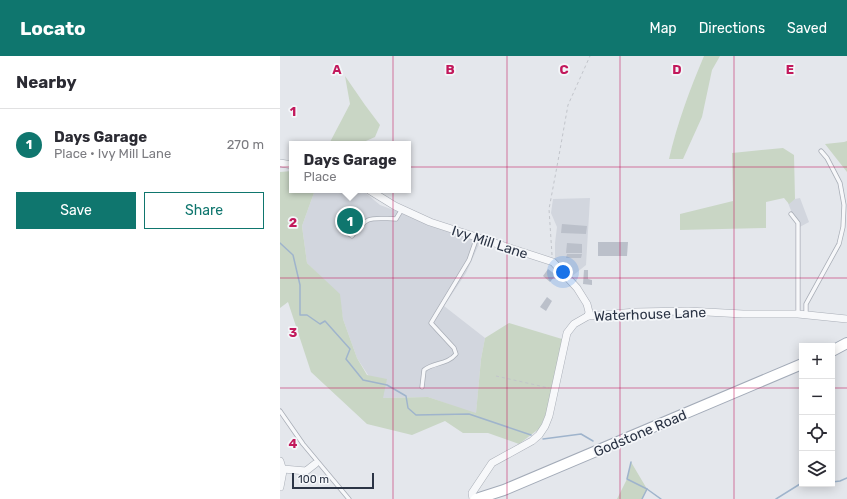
<!DOCTYPE html>
<html lang="en">
<head>
<meta charset="utf-8">
<style>
  :root { --surface:#fff; --page:#f7f7f7; --text:#2b2b33; --muted:#7c7c81; --line:#e1e1e2; --accent:#0f766e }
  body { margin:0; font-family:Rubik,sans-serif; background:var(--page); color:var(--text) }
  .controls { position:absolute; right:12px; bottom:12px; display:grid; overflow:hidden; border-radius:0px; box-shadow:0 2px 10px #0003 }
  .controls button { width:36px; height:36px; display:grid; place-items:center; padding:0; border:0; border-bottom:1px solid var(--line); background:var(--surface); color:var(--text); font:20px sans-serif }
  .scale { position:absolute; left:12px; bottom:10px; width:82px; box-sizing:border-box; padding-left:4px; border:2px solid #2b3445; border-top:0; font-size:11px; line-height:14px; white-space:nowrap; color:#2b3445; -webkit-text-stroke:3px #f4f6f9; paint-order:stroke }
  .you { position:absolute; left:283px; top:216px; width:14px; height:14px; margin:-10px; border:3px solid #fff; border-radius:50%; background:#1a73e8; box-shadow:0 0 0 6px #1a73e833 }
  .badge { display:grid; place-items:center; width:26px; height:26px; border-radius:50%; background:var(--accent); color:#fff; font-size:13px; font-weight:700 }
  .pin { position:absolute; translate:-50% -50%; border:2px solid #fff; box-shadow:0 1px 4px #0006 }
  .popup { position:absolute; left:9px; top:85px; width:122px; height:52px; box-sizing:border-box; display:grid; place-content:center; border-radius:0px; background:var(--surface); filter:drop-shadow(0 1px 3px #0005); font-size:13px; white-space:nowrap; color:var(--muted) }
  .popup b { font-size:15px; color:var(--text) }
  .popup::after { content:''; position:absolute; left:50%; top:100%; margin-left:-8px; border:8px solid transparent; border-top-color:var(--surface) }
  .list { margin:0; padding:0; list-style:none }
  h2 { display:flex; justify-content:space-between; align-items:center; height:52px; margin:0; padding:0 16px; font-size:17px }
  h2 small { font-size:13px; font-weight:400; color:var(--muted) }
  .list li { display:grid; grid-template-columns:26px 1fr auto; gap:12px; align-items:center; box-sizing:border-box; height:72px; padding:0 16px; border-top:1px solid var(--line) }
  .list b { display:block; font-size:15px; white-space:nowrap }
  .list p { margin:0; font-size:13px; white-space:nowrap; color:var(--muted) }
  .list em { font-size:13px; font-style:normal; color:var(--muted) }
  .actions { display:flex; gap:8px; padding:12px 16px }
  .actions a { flex:1; padding:9px 0; border:1px solid var(--accent); border-radius:0px; text-align:center; font-size:14px; color:var(--accent) }
  .actions .main { background:var(--accent); color:#fff }
  .icon { flex:none; width:22px; height:22px; fill:none; stroke:currentColor; stroke-width:2; stroke-linecap:round; stroke-linejoin:round }
  .map { position:relative; flex:none; width:567px; height:443px; overflow:hidden }
  header { display:flex; align-items:center; gap:24px; box-sizing:border-box; height:56px; padding:0 20px; background:var(--accent); color:#fff }
  header strong { font-size:19px }
  nav { display:flex; gap:22px; margin-inline-start:auto; font-size:14px }
  main { display:flex }
  aside { flex:1; background:var(--surface) }
  .map>svg:first-child { display:block }
  .built { fill:#d2d6de }
  .green { fill:#c9d6c5 }
  .lines { fill:none; stroke-linecap:round; stroke-linejoin:round }
  .stream { stroke:#9fb4cc; stroke-width:1.5 }
  .building { fill:#bbc0ca }
  .service-casing { stroke:#a9aeb7; stroke-width:5 }
  .minor-casing { stroke:#a9aeb7; stroke-width:8 }
  .primary-casing { stroke:#a3abb8; stroke-width:12 }
  .path { stroke:#c2c5cb; stroke-width:1; stroke-dasharray:3 3; stroke-linecap:butt }
  .service { stroke:#f7f8fa; stroke-width:3.5 }
  .minor { stroke:#f7f8fa; stroke-width:7 }
  .primary { stroke:#fff; stroke-width:10 }
  .grid { fill:none; stroke:#c2185b; stroke-width:1; stroke-opacity:0.55 }
  .labels { text-anchor:middle; stroke-width:3.5; stroke-linejoin:round; paint-order:stroke }
  .street-label { font-size:14px; fill:#2b3445; stroke:#f4f6f9 }
  .grid-label { font-size:13px; text-anchor:middle; font-weight:bold; fill:#c2185b; stroke:#f4f6f9; stroke-width:3.5; stroke-linejoin:round; paint-order:stroke }
</style>
</head>
<body>
<header>
<strong>Locato</strong>
<nav><a>Map</a><a>Directions</a><a>Saved</a></nav>
</header>
<main>
<aside>
<h2>Nearby<small></small></h2>
<ul class="list">
<li><span class="badge">1</span><div><b>Days Garage</b><p>Place · Ivy Mill Lane</p></div><em>270 m</em></li>
</ul>
<div class="actions"><a class="main">Save</a><a>Share</a></div>
</aside>
<div class="map">
<svg width="567" height="443" viewBox="0 0 567 443">
  <rect width="100%" height="100%" fill="#e4e7ec"/>
  <g class="built">
    <path d="M35,134H82L100,149L200,186L186,217L164,250L205,282L201,303L196,358L148,341L103,342L77,302L63,263L59,238L27,207L22,170Z"/>
    <path d="M310,142L306,209L291,221L275,205V187L277,171L271,157L273,143Z"/>
    <path d="M520,142L529,166L516,173V167L508,147L515,143Z"/>
  </g>
  <g class="green">
    <path d="M424,0H440L432,14L422,61L403,103H389C397,68 410,33 424,0Z"/>
    <path d="M65,20L85,49L100,69L95,81L79,88H49L70,48Z"/>
    <path d="M567,85V116L545,88L564,86Z"/>
    <path d="M503,92L514,99L515,143L509,148L504,142L486,146V172L400,174V158L453,145L452,97Z"/>
    <path d="M12,115V134H35L22,170L27,207L60,238L63,263L77,302L87,319L107,323L103,342L148,341L196,357L201,303L205,282L229,267L282,283L269,350L260,372L239,388L208,377H183L165,365L132,379L87,368L31,316L8,246L0,252V116Z"/>
    <path d="M351,406L367,433L362,443H337L347,423Z"/>
  </g>
  <g class="lines">
    <g class="stream">
      <path d="M0,187L13,199L20,229V259H27L40,268L45,265L70,293L66,303L83,324L107,329L126,340L128,352L136,359L189,358L251,379"/>
      <path d="M263,383L301,378L313,385"/>
      <path d="M351,406L347,423L367,433L381,443"/>
      <path d="M552,426L560,425L567,422"/>
      <path d="M362,443L367,433"/>
      <path d="M496,443L520,428H523"/>
    </g>
  </g>
  <g class="building">
    <path d="M65,155L79,166L73,174L62,165L63,164L60,161Z"/>
    <path d="M282,168L307,170L306,178L281,177Z"/>
    <path d="M318,186H348L347,200H318Z"/>
    <path d="M287,187L302,188V197H286Z"/>
    <path d="M287,198H302L301,202H286Z"/>
    <path d="M268,213L276,219L270,226L263,220Z"/>
    <path d="M304,214H308V223L312,224V229L303,228Z"/>
    <path d="M267,241L272,245L266,255L260,251Z"/>
  </g>
  <g class="lines">
    <g class="service-casing">
      <g id="service">
        <path d="M511,158L518,167V258"/>
        <path d="M59,170L72,180C88,159 90,162 116,163L122,153"/>
        <path d="M526,259V248L559,188L563,171L564,149L560,127L547,102L541,95"/>
        <path d="M142,331L144,314C154,306 167,309 176,298L174,292L151,267L189,204L197,181"/>
        <path d="M0,355L23,388L69,443"/>
      </g>
    </g>
    <g class="minor-casing">
      <g id="minor">
        <path d="M0,107L12,109"/>
        <path d="M89,134L115,150L150,166L273,206L297,232L307,248L309,256L308,260"/>
        <path d="M0,405L3,415L0,431"/>
        <path d="M3,413L26,415L35,408"/>
        <path d="M193,443L192,437L212,407L252,385L259,379L265,370L269,360L287,277L294,268L308,260L356,256L408,255L463,258H518L567,263"/>
      </g>
    </g>
    <g class="primary-casing">
      <g id="primary">
        <path d="M552,295L567,287"/>
        <path d="M196,443L224,434L522,308"/>
      </g>
    </g>
    <g class="path">
      <path d="M272,199L269,153L278,105L288,49L310,0"/>
      <path d="M216,320L269,332"/>
    </g>
    <use href="#service" class="service"/>
    <use href="#minor" class="minor"/>
    <use href="#primary" class="primary"/>
  </g>
  <path class="grid" d="M113,0V443M227,0V443M340,0V443M454,0V443M0,111H567M0,222H567M0,332H522M552,332H567"/>
  <g class="labels">
    <g class="street-label">
      <text transform="translate(210 186) rotate(18)" y="5">Ivy Mill Lane</text>
      <text transform="translate(370 258) rotate(-2)" y="5">Waterhouse Lane</text>
      <text transform="translate(360 377) rotate(-23)" y="5">Godstone Road</text>
    </g>
  </g>
  <g class="grid-label">
    <text x="57" y="18">A</text>
    <text x="170" y="18">B</text>
    <text x="284" y="18">C</text>
    <text x="397" y="18">D</text>
    <text x="510" y="18">E</text>
    <text x="13" y="60">1</text>
    <text x="13" y="171">2</text>
    <text x="13" y="281">3</text>
    <text x="13" y="392">4</text>
  </g>
</svg>
<div class="controls">
<button>+</button>
<button>−</button>
<button><svg class="icon" aria-label="locate" viewBox="0 0 24 24"><circle cx="12" cy="12" r="6"/><path d="M12 2v4M12 18v4M2 12h4M18 12h4"/></svg></button>
<button><svg class="icon" aria-label="layers" viewBox="0 0 24 24"><path d="M12 4l9 5-9 5-9-5zM3 14l9 5 9-5"/></svg></button>
</div>
<div class="scale">100 m</div>
<div class="you"></div>
<div class="pin badge" style="left:70px;top:165px">1</div>
<div class="popup"><b>Days Garage</b>Place</div>
</div>
</main>
</body>
</html>
